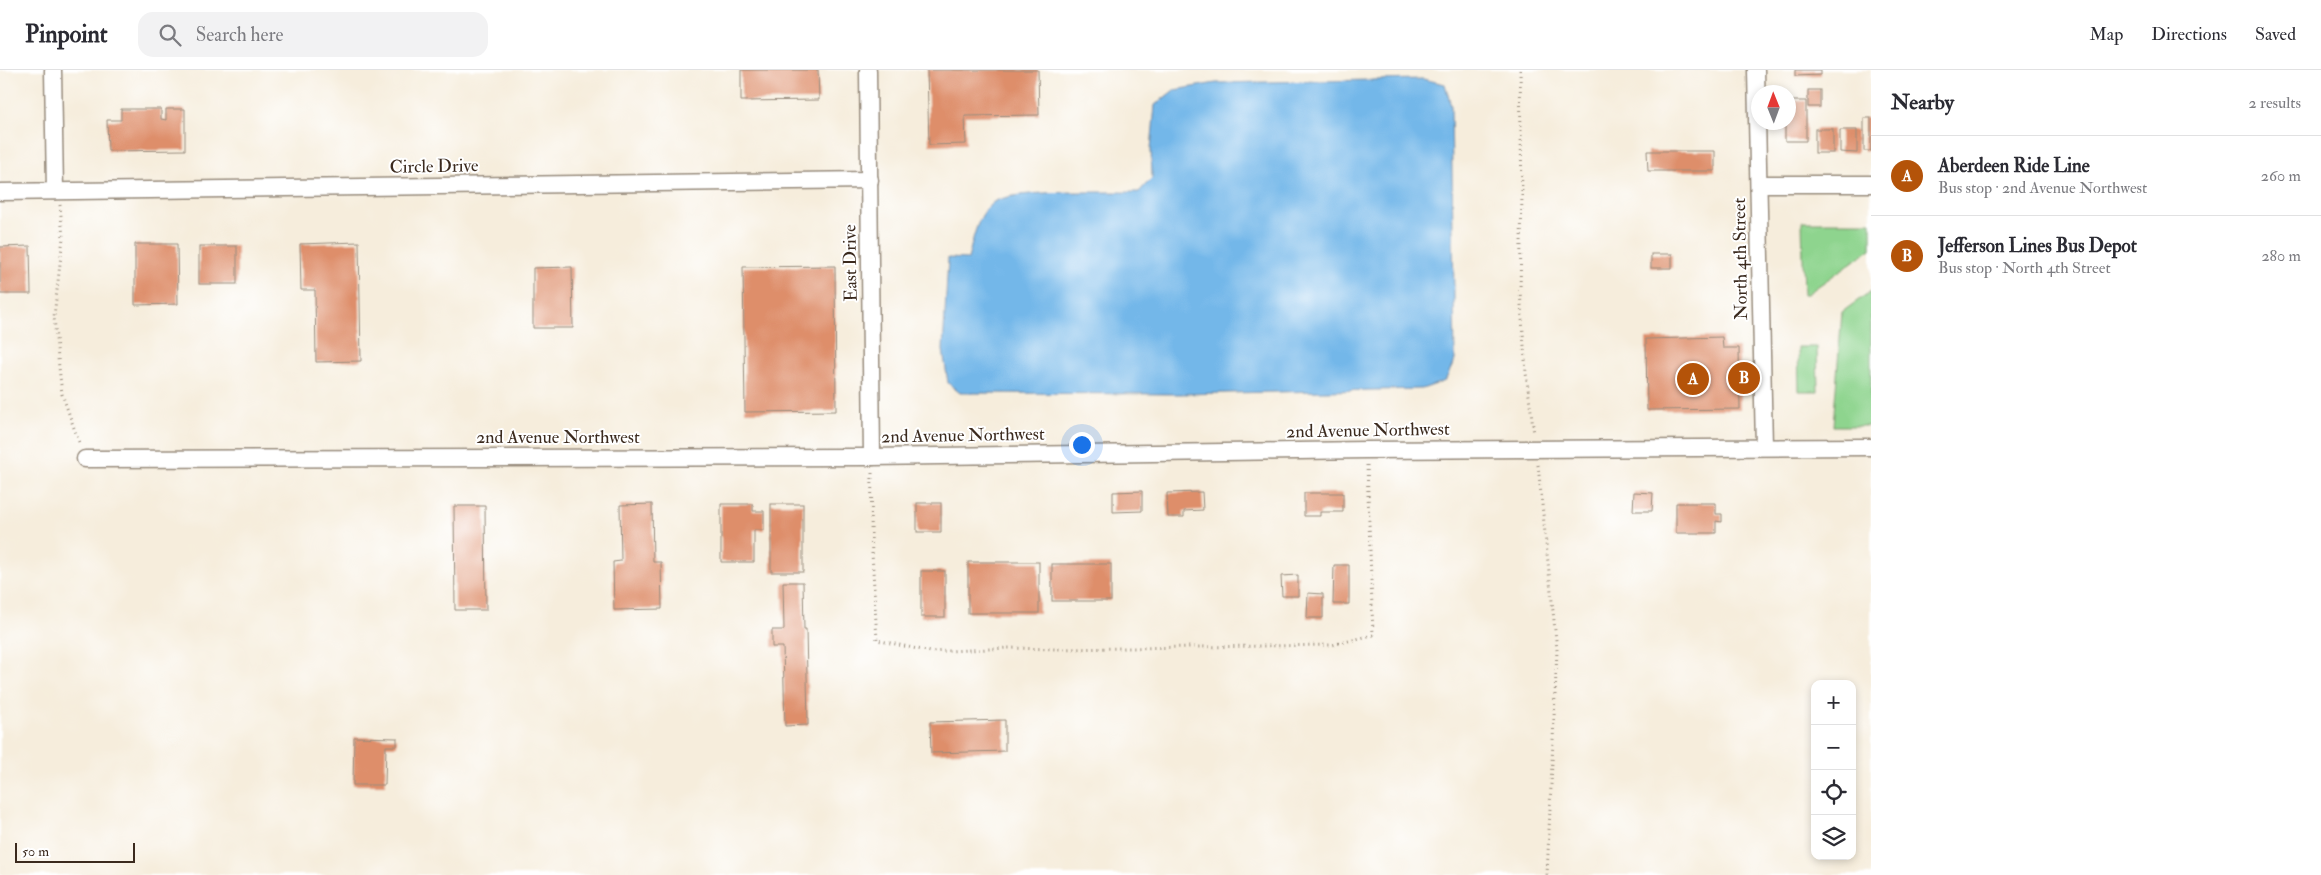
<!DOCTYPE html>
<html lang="en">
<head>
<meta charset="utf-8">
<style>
  :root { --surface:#fff; --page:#f2f2f3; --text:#2b2b33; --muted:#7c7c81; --line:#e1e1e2; --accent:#b45309 }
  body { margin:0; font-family:"IM FELL Double Pica",serif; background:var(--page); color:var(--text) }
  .controls { position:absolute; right:15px; bottom:15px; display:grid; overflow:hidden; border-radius:10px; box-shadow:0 2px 8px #0003 }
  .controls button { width:45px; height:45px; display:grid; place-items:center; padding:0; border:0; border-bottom:1px solid var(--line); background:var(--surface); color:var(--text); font:25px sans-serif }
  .compass { position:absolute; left:1751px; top:15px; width:45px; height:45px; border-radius:50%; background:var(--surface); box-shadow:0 2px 8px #0003; rotate:359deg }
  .scale { position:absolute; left:15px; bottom:12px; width:120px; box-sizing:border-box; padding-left:5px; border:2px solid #3b2a1e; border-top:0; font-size:14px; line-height:18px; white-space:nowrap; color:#3b2a1e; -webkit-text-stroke:4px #fff; paint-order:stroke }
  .you { position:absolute; left:1081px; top:374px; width:18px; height:18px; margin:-12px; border:4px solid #fff; border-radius:50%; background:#1a73e8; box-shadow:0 0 0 8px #1a73e833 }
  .badge { display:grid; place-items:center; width:32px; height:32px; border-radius:50%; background:var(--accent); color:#fff; font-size:16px; font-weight:700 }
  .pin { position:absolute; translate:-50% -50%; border:2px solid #fff; box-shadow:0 1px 5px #0006 }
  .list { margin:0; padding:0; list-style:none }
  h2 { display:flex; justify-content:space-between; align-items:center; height:65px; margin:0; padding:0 20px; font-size:21px }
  h2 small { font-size:16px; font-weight:400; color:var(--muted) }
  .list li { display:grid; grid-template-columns:32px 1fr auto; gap:15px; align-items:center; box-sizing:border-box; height:80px; padding:0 20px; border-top:1px solid var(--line) }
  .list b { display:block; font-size:19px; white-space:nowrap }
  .list p { margin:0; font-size:16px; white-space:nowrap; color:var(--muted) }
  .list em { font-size:16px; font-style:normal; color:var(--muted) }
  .icon { flex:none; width:28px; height:28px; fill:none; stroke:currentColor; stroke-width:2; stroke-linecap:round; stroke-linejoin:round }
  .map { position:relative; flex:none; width:1871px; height:805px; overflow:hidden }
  header { display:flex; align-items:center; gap:30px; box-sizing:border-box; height:70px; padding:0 25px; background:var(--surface); border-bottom:1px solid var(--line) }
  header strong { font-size:24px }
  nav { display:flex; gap:28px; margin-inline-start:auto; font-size:18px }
  .search { width:350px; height:45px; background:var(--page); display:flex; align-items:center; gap:12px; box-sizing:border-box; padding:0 18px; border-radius:15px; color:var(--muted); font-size:19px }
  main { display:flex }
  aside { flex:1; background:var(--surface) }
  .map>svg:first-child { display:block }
  .green { fill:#8ed48e; stroke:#647f56 }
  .water { fill:#73b7e9; stroke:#577084 }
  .building { fill:#de8e6a }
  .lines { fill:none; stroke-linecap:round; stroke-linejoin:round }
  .minor-casing { stroke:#988c7d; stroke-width:19 }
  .path { stroke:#988c7d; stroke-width:3; stroke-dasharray:1 4; stroke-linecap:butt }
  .minor { stroke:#fff; stroke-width:16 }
  .labels { text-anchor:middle; stroke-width:4; stroke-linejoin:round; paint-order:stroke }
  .street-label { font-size:18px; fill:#3b2a1e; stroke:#fff }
</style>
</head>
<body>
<header>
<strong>Pinpoint</strong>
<div class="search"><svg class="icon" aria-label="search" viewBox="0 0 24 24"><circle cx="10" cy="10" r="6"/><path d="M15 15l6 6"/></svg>Search here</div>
<nav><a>Map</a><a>Directions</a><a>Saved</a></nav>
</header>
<main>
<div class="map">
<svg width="1871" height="805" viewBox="0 0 1871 805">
  <rect width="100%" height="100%" fill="#fff"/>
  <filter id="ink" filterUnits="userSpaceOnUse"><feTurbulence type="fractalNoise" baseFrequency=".02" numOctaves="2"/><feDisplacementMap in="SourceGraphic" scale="10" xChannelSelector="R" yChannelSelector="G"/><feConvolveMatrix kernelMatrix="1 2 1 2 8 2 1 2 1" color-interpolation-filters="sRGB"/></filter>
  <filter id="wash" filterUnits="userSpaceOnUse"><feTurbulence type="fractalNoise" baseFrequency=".0096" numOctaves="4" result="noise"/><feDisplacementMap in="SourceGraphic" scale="20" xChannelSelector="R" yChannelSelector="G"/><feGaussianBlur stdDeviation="1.12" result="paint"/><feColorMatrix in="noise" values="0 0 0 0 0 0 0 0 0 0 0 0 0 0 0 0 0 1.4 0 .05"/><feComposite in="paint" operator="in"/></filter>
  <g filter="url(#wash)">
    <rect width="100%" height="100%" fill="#f6eddc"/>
    <g class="green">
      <path d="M1802,152H1871V179L1804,226Z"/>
      <path d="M1871,221V356H1833L1842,242Z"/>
      <path d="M1798,277H1817L1818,321H1799Z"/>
    </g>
    <path class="water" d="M1423,9L1445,14L1451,36L1455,290L1445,311L1422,319L1180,324L960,323L948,313L943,280L948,188L968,189C973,170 976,148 991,134C1007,118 1112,123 1139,122L1152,108L1151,79L1155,35L1174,20L1216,13Z"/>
    <g id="blocks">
      <g class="building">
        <path d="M741,0H818L819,30L741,31Z"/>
        <path d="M927,0H1038L1039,45L965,46L966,74L929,75Z"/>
        <path d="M1795,0H1821V5L1795,6Z"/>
        <rect x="1808" y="20" width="12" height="17"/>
        <path d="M1788,31H1806V71H1785V52H1788Z"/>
        <path d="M121,39H161V49L166,50V39H185V80L108,81L107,50H121Z"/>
        <rect x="1864" y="48" width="7" height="33"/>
        <rect x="1815" y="59" width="18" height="24"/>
        <path d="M1840,60H1857V83L1840,82Z"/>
        <path d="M1647,81H1715V101H1648Z"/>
        <path d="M359,172L361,291L316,292L315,220H301L300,174Z"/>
        <path d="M135,174H177L178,234L135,235Z"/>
        <path d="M30,176L31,224H0V177Z"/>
        <rect x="199" y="176" width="38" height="38"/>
        <rect x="1651" y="184" width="21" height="14"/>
        <path d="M835,196L836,341L745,342L743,197Z"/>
        <path d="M572,197L573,258H533V198Z"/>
        <path d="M1722,267L1723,278H1739L1740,339L1647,340L1646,269Z"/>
        <path d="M1142,421V441L1113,442V422Z"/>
        <path d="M1202,422L1203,440L1184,441V447H1168L1167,423Z"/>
        <path d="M1634,422L1653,423L1652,441H1633Z"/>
        <path d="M1304,423H1343V442H1320V446H1304Z"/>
        <rect x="917" y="433" width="24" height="29"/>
        <path d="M1676,433H1716V444H1722V452L1716,451V463H1676Z"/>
        <path d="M652,434L653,492H661L662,539L614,540L613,492L621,491L620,435Z"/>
        <path d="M721,434H753V441H764V460H754V492H721Z"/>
        <rect x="771" y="434" width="32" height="68"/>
        <path d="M454,436H485L486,540H455Z"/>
        <rect x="968" y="492" width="71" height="51"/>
        <rect x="1052" y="494" width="59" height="37"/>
        <path d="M1334,495H1349V534H1333Z"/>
        <rect x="921" y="501" width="24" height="46"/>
        <path d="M1298,505V526H1282L1281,506Z"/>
        <path d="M783,512H803L804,559H806L808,655L785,656L783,577H772V560H784Z"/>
        <path d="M1308,523L1323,524V548H1307Z"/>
        <path d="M1005,650V681L931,683L930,652Z"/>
        <path d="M354,667L397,668V676H386L385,715H353Z"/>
      </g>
    </g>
  </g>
  <g filter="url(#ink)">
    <use href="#blocks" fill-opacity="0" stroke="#988c7d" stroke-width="1"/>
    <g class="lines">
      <g class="minor-casing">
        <g id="minor">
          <path d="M53,0L55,121"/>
          <path d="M868,0L872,387"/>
          <path d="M1756,0L1764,377"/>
          <path d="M1759,114H1871"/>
          <path d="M0,122L870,110"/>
          <path d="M85,389L872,387L1366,380L1871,377"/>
        </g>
      </g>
      <g class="path">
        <path d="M1520,0L1522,125L1520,221L1526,303L1534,364"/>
        <path d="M60,135L63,167L54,247L57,279L62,324L80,375"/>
        <path d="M1538,395L1557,580L1547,805"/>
        <path d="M872,403L871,465L877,570L931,582L1008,578L1058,579L1332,575L1373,565L1367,395"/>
      </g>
      <use href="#minor" class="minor"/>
    </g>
  </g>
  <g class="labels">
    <g class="street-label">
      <text transform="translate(434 96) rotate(-1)" y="6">Circle Drive</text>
      <text transform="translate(1740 189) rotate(-91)" y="6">North 4th Street</text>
      <text transform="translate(850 193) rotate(-91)" y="6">East Drive</text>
      <text transform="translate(1368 360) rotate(-1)" y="6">2nd Avenue Northwest</text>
      <text transform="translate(963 365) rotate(-1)" y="6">2nd Avenue Northwest</text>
      <text x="558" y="373">2nd Avenue Northwest</text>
    </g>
  </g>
</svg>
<div class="controls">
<button>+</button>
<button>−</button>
<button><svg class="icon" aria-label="locate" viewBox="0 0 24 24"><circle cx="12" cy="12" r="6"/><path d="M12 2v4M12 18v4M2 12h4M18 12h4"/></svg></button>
<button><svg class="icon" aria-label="layers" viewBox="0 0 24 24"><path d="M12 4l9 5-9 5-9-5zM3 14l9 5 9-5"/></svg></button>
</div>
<svg class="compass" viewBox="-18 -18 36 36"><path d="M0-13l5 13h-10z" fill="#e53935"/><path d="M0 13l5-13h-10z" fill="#7c7c81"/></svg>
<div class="scale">50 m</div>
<div class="you"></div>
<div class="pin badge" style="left:1693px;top:309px">A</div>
<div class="pin badge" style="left:1744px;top:308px">B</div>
</div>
<aside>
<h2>Nearby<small>2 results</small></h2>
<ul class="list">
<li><span class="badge">A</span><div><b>Aberdeen Ride Line</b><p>Bus stop · 2nd Avenue Northwest</p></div><em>260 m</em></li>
<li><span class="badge">B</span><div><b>Jefferson Lines Bus Depot</b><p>Bus stop · North 4th Street</p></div><em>280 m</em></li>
</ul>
</aside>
</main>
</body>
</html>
